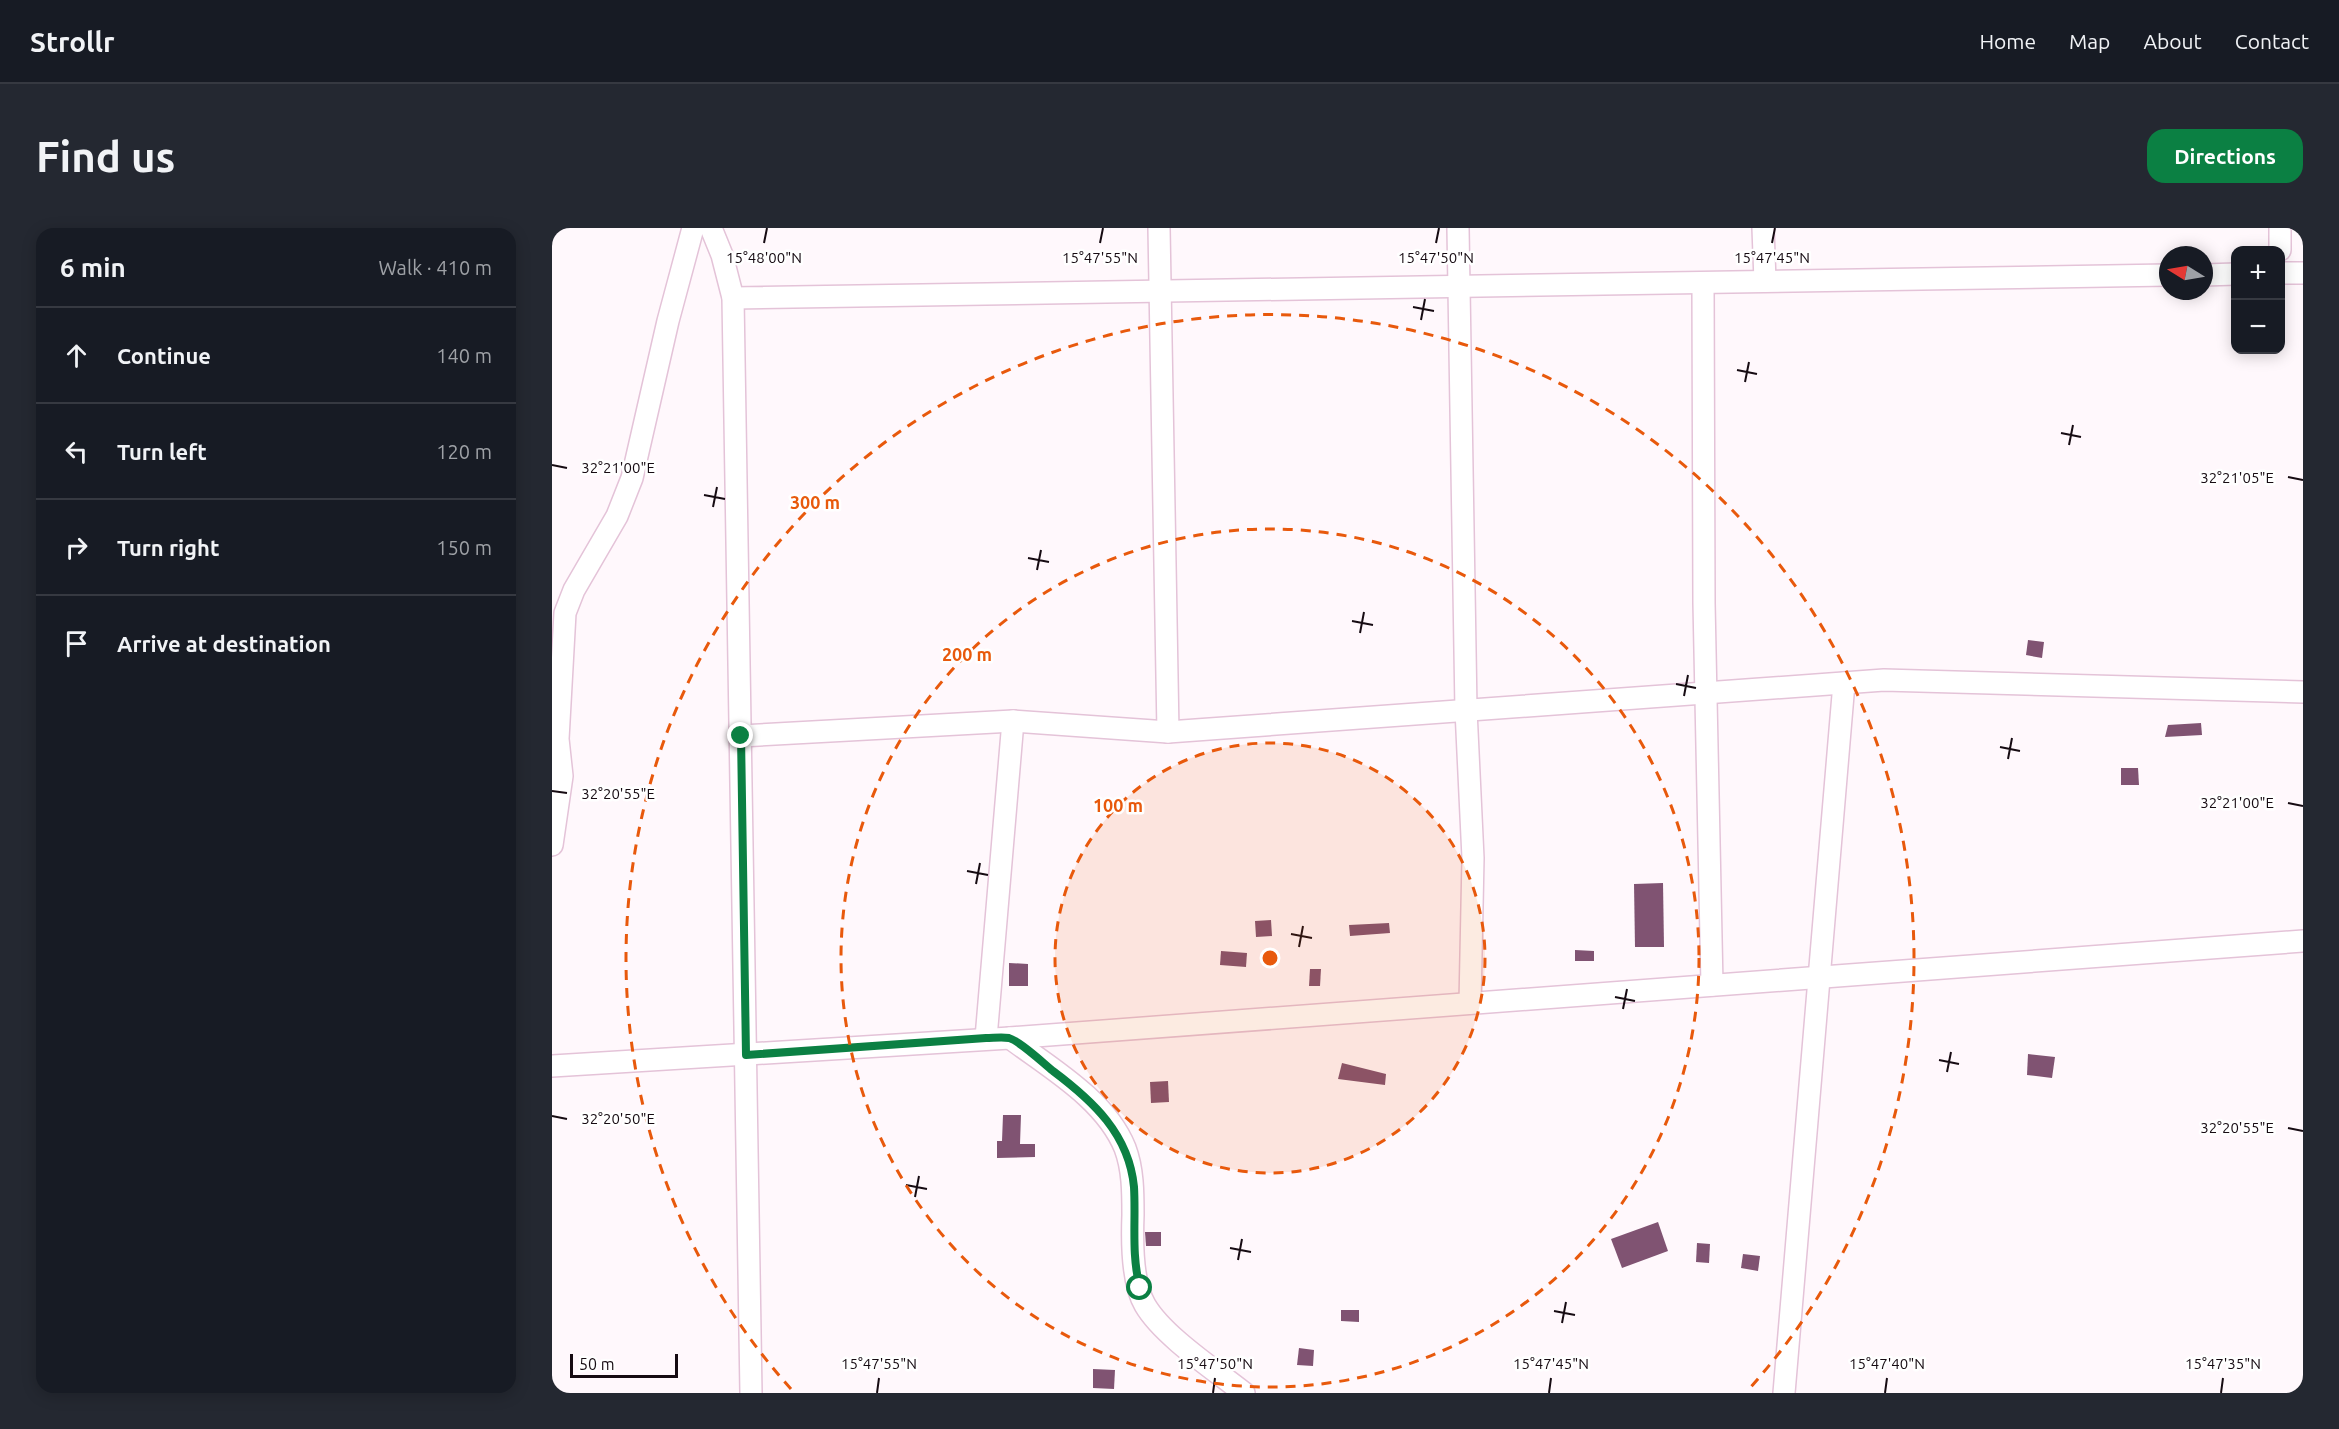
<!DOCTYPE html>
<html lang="en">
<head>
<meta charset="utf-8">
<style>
  :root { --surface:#171b24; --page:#242831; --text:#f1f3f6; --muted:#9ea1a6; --line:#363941; --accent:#0b8043 }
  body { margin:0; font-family:Ubuntu,sans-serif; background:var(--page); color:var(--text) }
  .controls { position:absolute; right:18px; top:18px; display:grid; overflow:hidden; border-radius:12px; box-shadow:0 3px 15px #0003 }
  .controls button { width:54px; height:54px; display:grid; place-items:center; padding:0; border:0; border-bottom:2px solid var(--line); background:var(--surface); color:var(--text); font:30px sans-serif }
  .compass { position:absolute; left:1607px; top:18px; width:54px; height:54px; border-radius:50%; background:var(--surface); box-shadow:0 3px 15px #0003; rotate:281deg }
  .scale { position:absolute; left:18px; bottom:15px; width:108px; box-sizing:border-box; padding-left:6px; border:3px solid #160b12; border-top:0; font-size:16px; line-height:21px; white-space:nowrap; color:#160b12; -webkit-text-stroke:4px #fff; paint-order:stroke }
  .stop { position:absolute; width:18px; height:18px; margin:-14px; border:4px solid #0b8043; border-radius:50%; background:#fff }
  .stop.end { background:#0b8043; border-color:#fff; box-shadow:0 2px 6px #0008 }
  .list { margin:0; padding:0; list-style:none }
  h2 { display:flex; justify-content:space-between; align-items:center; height:78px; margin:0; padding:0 24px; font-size:26px }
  h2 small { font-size:20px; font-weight:400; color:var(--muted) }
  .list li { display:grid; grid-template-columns:39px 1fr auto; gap:18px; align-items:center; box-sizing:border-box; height:96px; padding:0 24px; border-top:2px solid var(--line) }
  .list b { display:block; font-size:22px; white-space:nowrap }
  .list em { font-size:20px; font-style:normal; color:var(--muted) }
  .icon { flex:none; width:33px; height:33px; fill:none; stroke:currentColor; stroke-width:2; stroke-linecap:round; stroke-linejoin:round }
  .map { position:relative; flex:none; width:1751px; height:1165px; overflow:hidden; border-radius:18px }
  header { display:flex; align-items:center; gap:36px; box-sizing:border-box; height:84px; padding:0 30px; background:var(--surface); border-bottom:2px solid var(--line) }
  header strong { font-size:28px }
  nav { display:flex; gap:33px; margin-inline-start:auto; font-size:21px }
  .intro { display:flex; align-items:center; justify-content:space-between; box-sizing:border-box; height:144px; padding:0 36px }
  h1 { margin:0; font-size:42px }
  .button { padding:15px 27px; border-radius:18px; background:var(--accent); color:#fff; font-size:21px; font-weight:700 }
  main { display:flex; gap:36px; padding:0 36px }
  aside { flex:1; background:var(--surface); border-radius:18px; box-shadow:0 3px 15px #0003 }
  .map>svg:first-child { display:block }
  .building { fill:#805372 }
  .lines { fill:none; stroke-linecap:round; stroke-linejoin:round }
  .minor-casing { stroke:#e4c3d8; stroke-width:24 }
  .minor { stroke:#fff; stroke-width:21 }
  .route { stroke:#0b8043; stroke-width:8 }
  .ticks { fill:none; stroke:#160b12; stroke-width:2 }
  .ring { fill:none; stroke:#e8590c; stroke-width:3; stroke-dasharray:10 8 }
  .ticks-label { font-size:15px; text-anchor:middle; fill:#160b12; stroke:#fff; stroke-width:5; stroke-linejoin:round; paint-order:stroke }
  .centre { fill:#e8590c; stroke:#fff; stroke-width:3 }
  .ring-label { font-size:18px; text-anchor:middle; font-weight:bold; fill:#e8590c; stroke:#fff; stroke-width:5; stroke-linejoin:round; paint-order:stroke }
</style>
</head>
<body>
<header>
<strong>Strollr</strong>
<nav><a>Home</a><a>Map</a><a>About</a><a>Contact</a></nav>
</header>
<div class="intro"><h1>Find us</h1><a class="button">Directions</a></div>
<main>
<aside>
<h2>6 min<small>Walk · 410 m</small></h2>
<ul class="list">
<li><svg class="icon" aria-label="ahead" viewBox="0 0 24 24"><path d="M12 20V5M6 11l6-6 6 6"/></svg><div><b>Continue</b></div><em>140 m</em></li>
<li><svg class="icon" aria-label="left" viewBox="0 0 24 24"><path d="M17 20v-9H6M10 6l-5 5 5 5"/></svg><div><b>Turn left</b></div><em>120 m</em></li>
<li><svg class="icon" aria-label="right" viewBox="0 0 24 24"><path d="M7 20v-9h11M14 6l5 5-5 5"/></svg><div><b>Turn right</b></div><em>150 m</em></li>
<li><svg class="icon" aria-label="arrive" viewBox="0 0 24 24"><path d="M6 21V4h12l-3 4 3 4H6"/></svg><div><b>Arrive at destination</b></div></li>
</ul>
</aside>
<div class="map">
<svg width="1751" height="1165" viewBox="0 0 1751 1165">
  <rect width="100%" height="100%" fill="#fff8fc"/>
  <g class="building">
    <path d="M1476,412L1492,414L1490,430L1474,427Z"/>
    <path d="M1649,495L1650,507L1613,509L1616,497Z"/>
    <path d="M1569,540H1586L1587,557H1569Z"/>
    <path d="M1111,655L1112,719H1083L1082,656Z"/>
    <path d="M719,692L720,708L704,709L703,693Z"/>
    <path d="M837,695L838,705L798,708L797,697Z"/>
    <path d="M1023,722L1042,723V733H1023Z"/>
    <path d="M669,723L695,725L694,739L668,737Z"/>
    <path d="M457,735L476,736V758H457Z"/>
    <path d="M758,741H769L768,758H757Z"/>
    <path d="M1476,826L1503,829L1500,850L1475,847Z"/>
    <path d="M790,835L834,846L833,857L786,851Z"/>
    <path d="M616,853L617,874L599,875L598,854Z"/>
    <path d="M451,887H469L468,916H483V929L445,930V913H450Z"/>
    <path d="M1106,994L1116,1023L1070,1040L1059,1011Z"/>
    <path d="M593,1004H609V1018H594Z"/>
    <path d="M1145,1015L1158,1016L1157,1035L1144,1034Z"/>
    <path d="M1191,1026L1208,1028L1206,1043L1189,1040Z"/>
    <path d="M789,1082H807V1094L789,1093Z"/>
    <path d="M747,1120L762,1122L761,1138L745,1137Z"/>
    <path d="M541,1141L563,1142L562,1161L541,1160Z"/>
  </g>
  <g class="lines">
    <g class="minor-casing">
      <g id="minor">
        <path d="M159,0L170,27L181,70L199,1165"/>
        <path d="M607,0L616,504"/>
        <path d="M906,0L914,482L921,630L918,775"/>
        <path d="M1211,0L1213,53"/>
        <path d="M1728,22V0"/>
        <path d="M1728,45H1751"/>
        <path d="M1652,47L1684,46"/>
        <path d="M1151,55L1152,375L1160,757"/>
        <path d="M181,70L1616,47"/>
        <path d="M189,508L461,493L616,504L1332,452L1751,464"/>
        <path d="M0,617L10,548L6,511L13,385L22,362L65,288L80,250L116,93L141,0"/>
        <path d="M434,810L461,493"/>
        <path d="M458,810C498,840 553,871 573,920C581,941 581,965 581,987C580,1012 580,1055 593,1077C611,1108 663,1142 692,1165"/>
        <path d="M0,838L458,810L1751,713"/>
        <path d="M1232,1165L1292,455"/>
      </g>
    </g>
    <use href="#minor" class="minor"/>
  </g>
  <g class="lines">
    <path class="route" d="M189,508L194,827L434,810C441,810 450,809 457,810C468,813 491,835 501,843C541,873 577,906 582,959C584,993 579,1026 588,1060"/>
  </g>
  <path class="ticks" d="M212,15L215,0M548,15L551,0M884,15L887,0M1220,15L1223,0M861,79L882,83M869,92L873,71M1185,142L1205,146M1193,154L1197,134M1509,205L1529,209M1517,217L1521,197M0,237L15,240M1736,249L1751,252M152,267L173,271M161,279L165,259M476,330L497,334M485,342L489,322M800,393L821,397M808,405L812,384M1124,456L1144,460M1132,468L1136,447M1448,519L1468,523M1456,531L1460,510M0,563L15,565M1736,575L1751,578M415,643L436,647M424,656L428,635M739,706L760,710M747,719L751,698M1063,769L1083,773M1071,781L1075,761M1387,832L1407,836M1395,844L1399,824M0,888L15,891M1736,900L1751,903M354,957L375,961M363,969L367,948M678,1020L699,1024M686,1032L690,1011M1002,1083L1023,1087M1010,1095L1014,1074M325,1165L327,1150M661,1165L663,1150M997,1165L999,1150M1333,1165L1335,1150M1669,1165L1671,1150"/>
  <circle cx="718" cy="730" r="215" fill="#e8590c" fill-opacity=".12"/>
  <g class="ring">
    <circle cx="718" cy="730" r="215"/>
    <circle cx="718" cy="730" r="429"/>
    <path d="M239 1161A644 644 0 1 1 1197 1161"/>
  </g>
  <g class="ticks-label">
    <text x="212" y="35">15°48'00"N</text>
    <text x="548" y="35">15°47'55"N</text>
    <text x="884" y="35">15°47'50"N</text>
    <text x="1220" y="35">15°47'45"N</text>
    <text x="66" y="245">32°21'00"E</text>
    <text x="1685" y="255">32°21'05"E</text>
    <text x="66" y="571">32°20'55"E</text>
    <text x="1685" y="580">32°21'00"E</text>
    <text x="66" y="896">32°20'50"E</text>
    <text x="1685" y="905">32°20'55"E</text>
    <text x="327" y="1141">15°47'55"N</text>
    <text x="663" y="1141">15°47'50"N</text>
    <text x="999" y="1141">15°47'45"N</text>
    <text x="1335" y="1141">15°47'40"N</text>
    <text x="1671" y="1141">15°47'35"N</text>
  </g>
  <circle cx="718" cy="730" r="9" class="centre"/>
  <g class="ring-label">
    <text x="263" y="281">300 m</text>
    <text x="415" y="433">200 m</text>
    <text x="566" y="584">100 m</text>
  </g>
</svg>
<div class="controls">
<button>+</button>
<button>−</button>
</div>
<svg class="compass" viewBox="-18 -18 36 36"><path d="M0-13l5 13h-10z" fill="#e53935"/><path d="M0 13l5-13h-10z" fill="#9ea1a6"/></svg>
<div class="scale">50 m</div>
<div class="stop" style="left:588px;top:1060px"></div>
<div class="stop end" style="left:189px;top:508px"></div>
</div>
</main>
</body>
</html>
